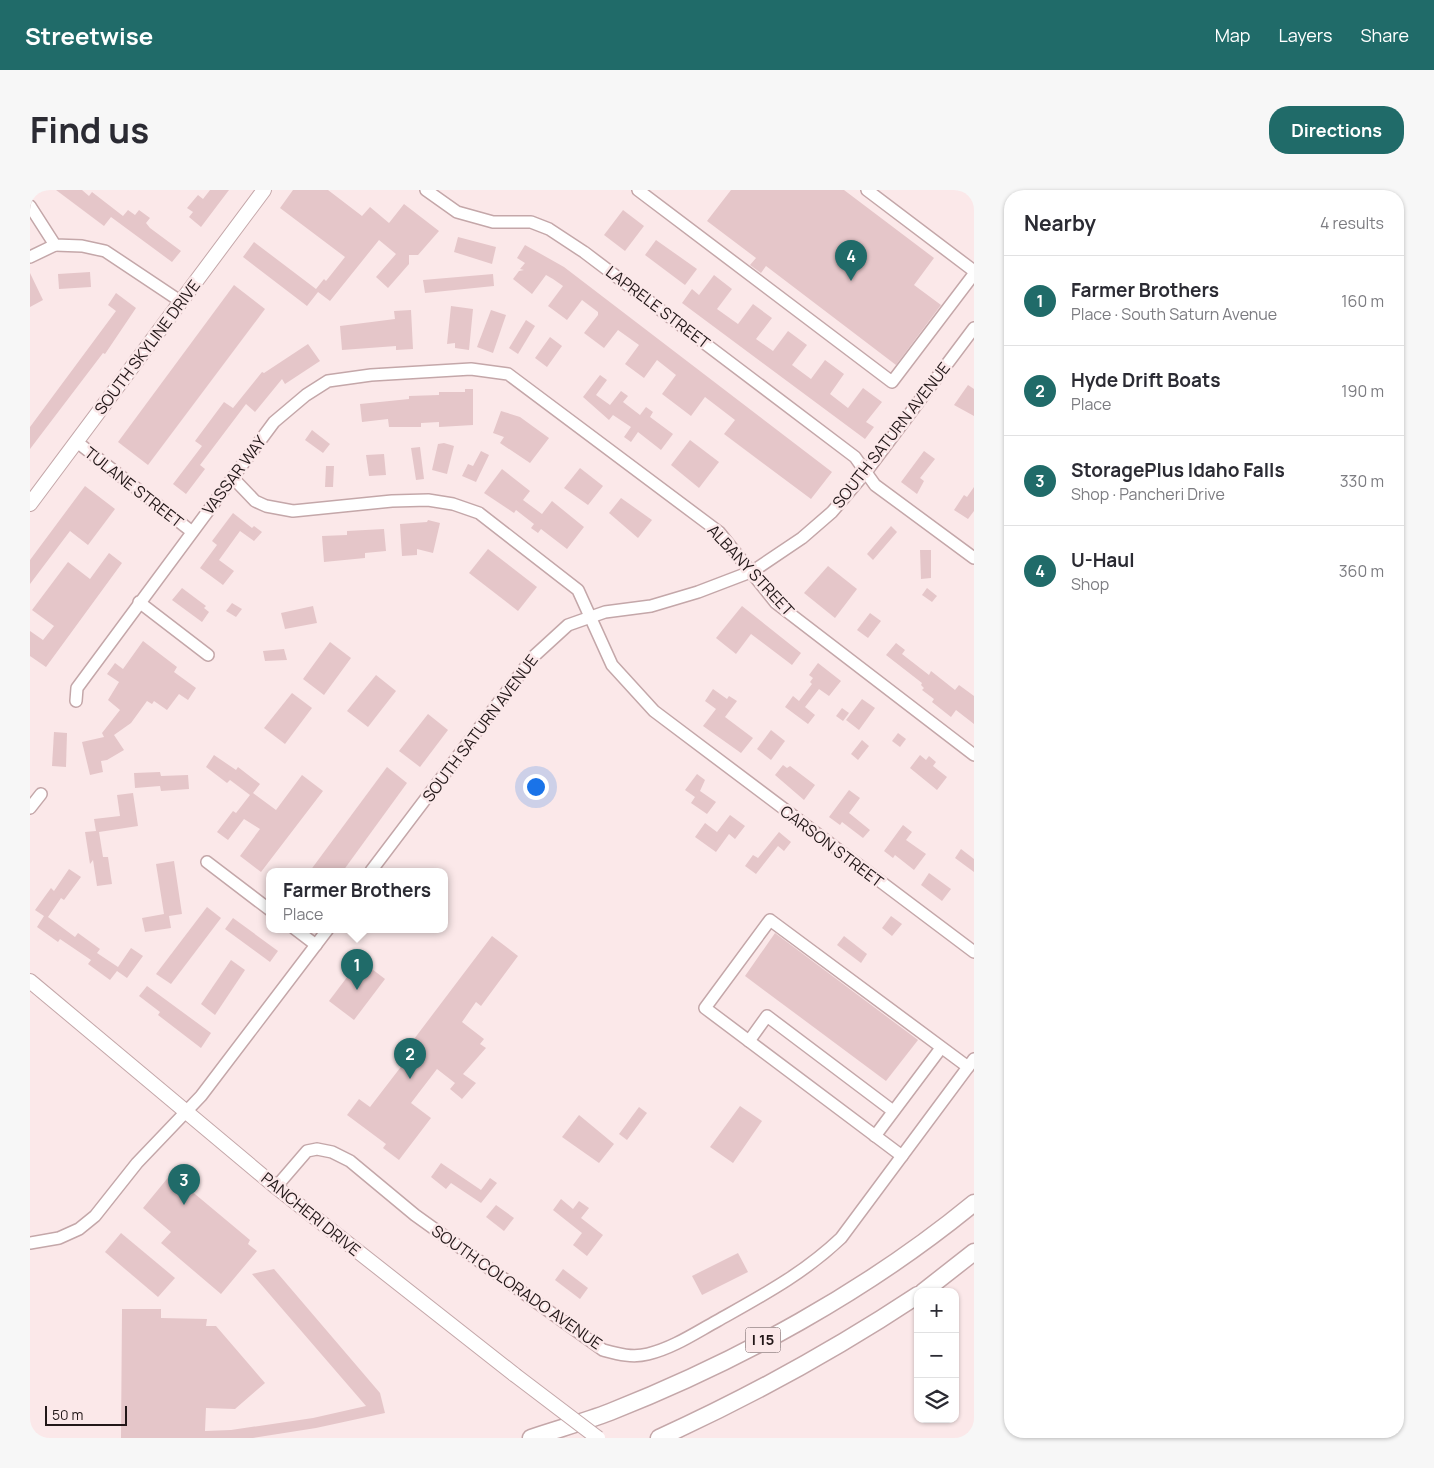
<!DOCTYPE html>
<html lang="en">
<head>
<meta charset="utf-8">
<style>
  :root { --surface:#fff; --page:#f7f7f7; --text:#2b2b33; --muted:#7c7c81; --line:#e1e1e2; --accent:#206b69 }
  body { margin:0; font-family:Manrope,sans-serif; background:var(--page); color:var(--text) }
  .controls { position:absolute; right:15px; bottom:15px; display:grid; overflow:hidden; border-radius:10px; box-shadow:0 1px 4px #0004 }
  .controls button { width:45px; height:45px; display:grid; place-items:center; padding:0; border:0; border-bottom:1px solid var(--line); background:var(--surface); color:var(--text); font:25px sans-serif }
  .scale { position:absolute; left:15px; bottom:12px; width:82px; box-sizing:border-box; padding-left:5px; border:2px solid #221718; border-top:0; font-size:14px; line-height:18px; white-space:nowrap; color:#221718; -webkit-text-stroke:4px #fbe8e9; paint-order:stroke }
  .you { position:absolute; left:505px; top:596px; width:18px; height:18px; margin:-12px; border:4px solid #fff; border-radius:50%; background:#1a73e8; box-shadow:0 0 0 8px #1a73e833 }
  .badge { display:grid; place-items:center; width:32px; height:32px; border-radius:50%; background:var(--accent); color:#fff; font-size:16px; font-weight:700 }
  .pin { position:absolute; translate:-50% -41px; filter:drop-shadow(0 1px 2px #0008) }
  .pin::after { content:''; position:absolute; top:26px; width:18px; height:15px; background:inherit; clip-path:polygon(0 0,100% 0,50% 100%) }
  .popup { position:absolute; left:236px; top:678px; width:182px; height:65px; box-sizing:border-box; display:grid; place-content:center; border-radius:10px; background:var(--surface); filter:drop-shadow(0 1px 4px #0005); font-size:16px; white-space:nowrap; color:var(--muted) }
  .popup b { font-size:19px; color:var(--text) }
  .popup::after { content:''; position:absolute; left:50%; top:100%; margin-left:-10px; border:10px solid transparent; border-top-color:var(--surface) }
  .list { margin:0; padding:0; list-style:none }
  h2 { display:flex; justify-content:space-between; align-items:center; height:65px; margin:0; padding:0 20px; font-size:21px }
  h2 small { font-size:16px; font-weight:400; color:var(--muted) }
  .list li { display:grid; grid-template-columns:32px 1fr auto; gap:15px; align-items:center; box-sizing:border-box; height:90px; padding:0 20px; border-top:1px solid var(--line) }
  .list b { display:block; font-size:19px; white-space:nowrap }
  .list p { margin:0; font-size:16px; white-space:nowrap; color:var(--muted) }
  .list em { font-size:16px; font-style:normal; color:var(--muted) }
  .icon { flex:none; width:28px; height:28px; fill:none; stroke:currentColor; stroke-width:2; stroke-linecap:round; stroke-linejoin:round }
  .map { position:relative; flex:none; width:944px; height:1248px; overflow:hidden; border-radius:20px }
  header { display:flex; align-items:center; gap:30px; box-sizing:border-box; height:70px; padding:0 25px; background:var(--accent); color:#fff }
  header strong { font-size:24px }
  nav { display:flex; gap:28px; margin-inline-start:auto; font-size:18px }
  .intro { display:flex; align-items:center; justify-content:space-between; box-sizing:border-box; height:120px; padding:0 30px }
  h1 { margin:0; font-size:35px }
  .button { padding:12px 22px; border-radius:20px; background:var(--accent); color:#fff; font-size:18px; font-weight:700 }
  main { display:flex; gap:30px; padding:0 30px }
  aside { flex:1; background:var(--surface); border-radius:20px; box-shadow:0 1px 4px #0004 }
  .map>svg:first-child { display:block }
  .building { fill:#e5c6c9 }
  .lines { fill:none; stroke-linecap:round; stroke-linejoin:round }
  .minor-casing { stroke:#c4a7a9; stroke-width:14 }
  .major-casing { stroke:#c4a7a9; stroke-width:16 }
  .highway-casing { stroke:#c4a7a9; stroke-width:19 }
  .minor { stroke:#fff; stroke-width:11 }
  .major { stroke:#fff; stroke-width:14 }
  .highway { stroke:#fff; stroke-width:16 }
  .major-bridge-casing { stroke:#c4a7a9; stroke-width:16; stroke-linecap:butt }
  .major-bridge { stroke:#fff; stroke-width:14 }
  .labels { text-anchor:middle; stroke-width:5; stroke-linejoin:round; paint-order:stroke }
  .shield { fill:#fbe8e9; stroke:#635657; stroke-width:1 }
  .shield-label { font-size:15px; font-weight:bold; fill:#221718 }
  .street-label { font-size:16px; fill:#221718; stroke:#fbe8e9 }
</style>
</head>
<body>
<header>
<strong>Streetwise</strong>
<nav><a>Map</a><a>Layers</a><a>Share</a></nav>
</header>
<div class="intro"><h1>Find us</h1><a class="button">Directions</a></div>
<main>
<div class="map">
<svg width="944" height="1248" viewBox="0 0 944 1248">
  <rect width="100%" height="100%" fill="#fbe8e9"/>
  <g class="building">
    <path d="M26,0H52L59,6L62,2L93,26L98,20L105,25L109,20L120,28L116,33L120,38L151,61L142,72L81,27L74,36Z"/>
    <path d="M180,0H199L171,37L159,27L163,22L157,18L168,5L173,9Z"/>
    <path d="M263,0H298L332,26L340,17L359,33L374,14L409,41L388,65H379V74L358,98L346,87L366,64L349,50L300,111L288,102L277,116L213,67L224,52L286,99L294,89L296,91L315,67L250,18Z"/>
    <path d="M701,0H814L904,68L884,95L911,115L866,175L736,76L731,83L720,75L726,68L677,31Z"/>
    <path d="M593,20L614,36L595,61L574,45Z"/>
    <path d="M428,47L466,57L462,74L424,62Z"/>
    <path d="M626,50L667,79L655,95L615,65Z"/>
    <path d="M495,55L534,77L802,282L781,309L694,244L705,230L675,207L661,226L632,204L646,185L627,170L614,188L595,174L609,155L588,140L574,158L554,143L568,125V122L552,110L537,130L518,116L533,96L523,89L516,85L502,104L483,89L489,81L494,80L490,79L495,73L487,68Z"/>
    <path d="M60,82L61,97L29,99L28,84Z"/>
    <path d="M0,83L13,110L0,117Z"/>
    <path d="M463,84L464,96L395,103L393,90Z"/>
    <path d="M684,85L702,99L687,119L708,134L723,114L742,128L726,149L743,161L758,141L777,155L762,175L781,189L795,170L814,184L800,204L818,218L833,198L852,212L836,232L844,237L835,249L652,113L662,99L669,105Z"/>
    <path d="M204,95L235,119L118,275L88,252Z"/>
    <path d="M86,103L106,118L75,164L73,163L0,259V237L86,121L78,115Z"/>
    <path d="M421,116L443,119L439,160L425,158V153L417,154Z"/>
    <path d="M381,120L383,159L366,160V156L312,160L310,136L365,129L364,121Z"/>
    <path d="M461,120L476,125L463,163L447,157Z"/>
    <path d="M496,130L505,136L488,164L479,158Z"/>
    <path d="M520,147L532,156L517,177L505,168Z"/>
    <path d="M278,154L290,171L255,194L252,189L225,222L216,214L170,275L175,279L156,304L143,294L172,256L165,251L194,212L203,218L232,182L234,183Z"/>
    <path d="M570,185L577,190L566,205L580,215L591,201L598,206L593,212L610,225L616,217L623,222L620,227L643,244L631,260L608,242L601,252L594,247L601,237L583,225L579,230L553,207Z"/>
    <path d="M938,195L944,199V226L924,215Z"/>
    <path d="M435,199H443V235L409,237V232L391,233V237H359L358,229L332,232L330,214L379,209V206L409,205V202H435Z"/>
    <path d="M471,221L490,227L519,248L500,273L470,253L474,247L463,243Z"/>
    <path d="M282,240L300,254L293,263L275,250Z"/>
    <path d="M660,250L689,272L669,298L641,275Z"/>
    <path d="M414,253L424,256L417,284L402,280L408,254Z"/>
    <path d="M390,257L394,289L386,290L381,258Z"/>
    <path d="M451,261L459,265L446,292L432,286L438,274L443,276Z"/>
    <path d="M894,261L905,269L890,288L894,291L887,304L871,292Z"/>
    <path d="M354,264L356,285L339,286L336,265Z"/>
    <path d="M296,276H304L303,297H295Z"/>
    <path d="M550,278L573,296L558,315L534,298Z"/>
    <path d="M472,279L500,301L493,310L512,324L522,311L554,337L537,359L511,339L508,343L501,338L504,334L486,320L484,323L454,303Z"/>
    <path d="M55,296L85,319L58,355L40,341L0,394V370Z"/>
    <path d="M944,297V321L938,329L924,320L934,305L937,307Z"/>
    <path d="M591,308L622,330L608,348L579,323Z"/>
    <path d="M203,323L222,338L224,336L232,342L224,351L210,341L189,370L204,381L193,395L170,378L187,355L182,351Z"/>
    <path d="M398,330L410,333L403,363L387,359V365L372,366L370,334L397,332Z"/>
    <path d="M861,336L867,342L843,370L837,364Z"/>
    <path d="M354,339L356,361L335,363V368L294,372L292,346L317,345V341Z"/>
    <path d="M458,359L507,397L488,421L439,383Z"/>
    <path d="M890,360H901V388L891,389Z"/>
    <path d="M79,363L92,373L16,477L0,466V441L13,450L24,436L2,420L38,372L60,389Z"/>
    <path d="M798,376L827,399L805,428L774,403Z"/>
    <path d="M152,398L176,416L174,418L179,422L172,432L142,410Z"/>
    <path d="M897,398L907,406L902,412L892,405Z"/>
    <path d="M202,413L212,419L206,427L196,421Z"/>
    <path d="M283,416L287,433L255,439L251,423Z"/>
    <path d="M712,416L771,463L762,475L721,444L706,464L686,448Z"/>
    <path d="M840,423L851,431L838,448L827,440Z"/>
    <path d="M113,451L147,477L144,482L166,498L158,510L149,504L137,520L124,511L122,514L117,511L101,533L84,545L94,560L77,570L71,571L73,582L60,585L52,552L74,547L72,543L90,520L78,510L89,492L77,484L85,473L93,479Z"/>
    <path d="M300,452L321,468L294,505L273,489Z"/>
    <path d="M866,453L875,460L872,464L899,485L901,481L925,500L929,495L944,506V534L926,520L921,527L902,512L904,509L892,500L894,498L891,495L892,493L856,465Z"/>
    <path d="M254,459L257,470L235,471L233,461Z"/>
    <path d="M788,473L811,491L799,506L789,499L775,517L785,525L778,534L755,517L763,506L769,511L782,494L780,492L783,488L779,485Z"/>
    <path d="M346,485L366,501L338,537L317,521Z"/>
    <path d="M683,499L697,509L699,506L707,511L695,527L723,548L711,563L673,536L686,519L675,511Z"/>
    <path d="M262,503L282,518L255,554L234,538Z"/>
    <path d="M832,509L845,518L829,540L816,530Z"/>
    <path d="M812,518L819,523L813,531L806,526Z"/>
    <path d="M398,524L418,540L390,577L369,561Z"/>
    <path d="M741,540L755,551L741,570L727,559Z"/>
    <path d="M24,542L37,543L36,577L22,576Z"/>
    <path d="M868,543L876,549L870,557L862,551Z"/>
    <path d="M832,550L839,556L828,570L821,564Z"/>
    <path d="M184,565L206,580L208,577L230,594L223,603L246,620L272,585L293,601L231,682L210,666L230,639L214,629L198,650L187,642L203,621L206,623L220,605L200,590L197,593L176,577Z"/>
    <path d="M890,565L896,570L899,566L906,572L903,576L917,587L907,600L880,578Z"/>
    <path d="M753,575L757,578L760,576L785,595L774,610L745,585Z"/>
    <path d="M357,577L377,593L313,681H280Z"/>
    <path d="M130,582L131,586L158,585L159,599L131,601L130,596L105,598L104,583Z"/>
    <path d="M667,584L675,590L670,601L686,612L677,624L661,613L665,607L655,600Z"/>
    <path d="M819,600L830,608L819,623L840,640L833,648L812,632L810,635L799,627Z"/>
    <path d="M103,603L108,636L69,642L73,667H78L82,694L67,696L63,670L60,674L55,642L66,641L64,629L90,626L87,605Z"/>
    <path d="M700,625L715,636L705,649L699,644L686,662L665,647L675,633L687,642Z"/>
    <path d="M873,635L882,642L876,650L896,664L884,680L865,665L863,668L854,661Z"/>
    <path d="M749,642L761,652L754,661L748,656L726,684L715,676L723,665L728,668Z"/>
    <path d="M931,659L944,669V682L925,668Z"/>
    <path d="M144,671L152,724L139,726L141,738L115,742L112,728L134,724L126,674Z"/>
    <path d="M39,679L51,687L34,710L31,708L18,727L45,747L48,743L70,759L67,763L88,777L101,758L113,766L97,788L87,781L80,790L58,774L61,770L30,749L28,752L7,737L14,726L5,720L21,698L24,701Z"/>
    <path d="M899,683L921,699L912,711L891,695Z"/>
    <path d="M177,717L191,728L141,794L126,784Z"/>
    <path d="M861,726L872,734L862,746L852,738Z"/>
    <path d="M203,728L248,761L240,772L195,739Z"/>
    <path d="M745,743L888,850L856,891L715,786Z"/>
    <path d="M462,746L488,766L451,816L446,812L432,832L454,849L450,854L456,858L433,884L446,893L432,909L420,899L425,893L407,879L381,913L401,928L369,970L353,958L356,954L317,925L329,909L340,917L380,865L375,861Z"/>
    <path d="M814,746L837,764L831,773L807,755Z"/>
    <path d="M201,770L215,780L185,825L171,814Z"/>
    <path d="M330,770L355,789L324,830L299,811Z"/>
    <path d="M117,796L181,843L171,858L128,825L130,822L109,806Z"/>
    <path d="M710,916L732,931L703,973L680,957Z"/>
    <path d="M609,917L617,923L597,950L589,944Z"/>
    <path d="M549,925L584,954L569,973L532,947Z"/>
    <path d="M411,973L451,1000L460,988L467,993L451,1013L421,993L416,999L401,987Z"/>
    <path d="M141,984L220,1050L218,1054L227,1061L191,1104L131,1053L141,1042L113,1018Z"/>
    <path d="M531,1009L543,1019L549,1011L559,1018L551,1028L573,1045L557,1066L543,1055L552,1043L523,1020Z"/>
    <path d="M466,1015L484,1028L474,1041L456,1027Z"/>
    <path d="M91,1043L145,1088L128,1107L75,1062Z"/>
    <path d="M708,1063L718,1082L672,1105L662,1086Z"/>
    <path d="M244,1079L350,1203L355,1223L286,1238L223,1248H91L92,1119H131V1128L177,1129L176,1136H186L235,1193L205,1219L176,1218L175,1241L201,1240L283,1228L336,1216L222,1084Z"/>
    <path d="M533,1079L558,1098L550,1109L525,1090Z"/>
  </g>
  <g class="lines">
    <g class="minor-casing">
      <g id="minor">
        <path d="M396,0L427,22L463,32H501L519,39L554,62L825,267L845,295L944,368"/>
        <path d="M608,0L862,192L944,84"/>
        <path d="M837,0L944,81"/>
        <path d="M0,16L25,55L52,56L75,61L150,111"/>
        <path d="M0,67L25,55"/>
        <path d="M47,252L161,341"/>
        <path d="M203,288L225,311L236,316L263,321L362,311L398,310L423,314L449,323L548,400L582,475L624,521L944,762"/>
        <path d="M109,412L178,465"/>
        <path d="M46,511L47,498L244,232L276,205L298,191L341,185L441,179L478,184L689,342L746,413L944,565"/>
        <path d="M0,618L11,604"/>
        <path d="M177,672L240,720"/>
        <path d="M341,681L503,467L538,435L575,422L621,416L668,402L723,381L772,348L802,322L836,282L944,138"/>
        <path d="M265,739L286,755"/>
        <path d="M719,851L737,826L863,921"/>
        <path d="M845,946L911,858"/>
        <path d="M872,966L675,818L740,730L938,877"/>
        <path d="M246,997L277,961L287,959L302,962L320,971L385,1025L573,1160C588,1164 602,1168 618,1164C643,1158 665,1143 687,1131C733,1105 773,1084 811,1048L944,869"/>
        <path d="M0,1053L29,1048L49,1039L65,1026L107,973L171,906L298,739"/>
      </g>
    </g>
    <g class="major-casing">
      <g id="major">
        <path d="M0,314L234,0"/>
        <path d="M0,791L246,997L485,1185"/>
      </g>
    </g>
    <g class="highway-casing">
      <g id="highway">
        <path d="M893,1102L944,1062"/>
        <path d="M501,1248C527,1239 554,1232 580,1222C709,1171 837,1101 944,1013"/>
        <path d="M629,1248C719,1207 805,1160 888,1105"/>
      </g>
    </g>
    <use href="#minor" class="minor"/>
    <use href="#major" class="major"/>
    <use href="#highway" class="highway"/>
    <g class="major-bridge-casing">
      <path id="major-bridge" d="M485,1185L568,1248"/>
    </g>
    <use href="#major-bridge" class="major-bridge"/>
  </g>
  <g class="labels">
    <rect class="shield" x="715.5" y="1137.5" width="35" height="25" rx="4"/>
    <g class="shield-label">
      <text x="733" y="1155">I 15</text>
    </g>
    <g class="street-label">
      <text transform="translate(628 117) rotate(37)" y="6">LAPRELE STREET</text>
      <text transform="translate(117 157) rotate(-53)" y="6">SOUTH SKYLINE DRIVE</text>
      <text transform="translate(861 245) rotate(-52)" y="6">SOUTH SATURN AVENUE</text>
      <text transform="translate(204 285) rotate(-53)" y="6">VASSAR WAY</text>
      <text transform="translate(104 297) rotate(38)" y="6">TULANE STREET</text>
      <text transform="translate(721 380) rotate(47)" y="6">ALBANY STREET</text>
      <text transform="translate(450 538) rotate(-53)" y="6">SOUTH SATURN AVENUE</text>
      <text transform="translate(802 656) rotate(37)" y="6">CARSON STREET</text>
      <text transform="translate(281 1024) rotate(39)" y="6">PANCHERI DRIVE</text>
      <text transform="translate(487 1097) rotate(35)" y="6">SOUTH COLORADO AVENUE</text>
    </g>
  </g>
</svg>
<div class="controls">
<button>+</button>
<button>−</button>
<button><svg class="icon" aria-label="layers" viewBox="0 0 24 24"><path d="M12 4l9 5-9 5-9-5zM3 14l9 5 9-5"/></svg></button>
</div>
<div class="scale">50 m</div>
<div class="you"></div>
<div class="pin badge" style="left:327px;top:800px">1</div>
<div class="popup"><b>Farmer Brothers</b>Place</div>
<div class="pin badge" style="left:380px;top:889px">2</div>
<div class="pin badge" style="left:154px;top:1015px">3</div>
<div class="pin badge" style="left:821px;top:91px">4</div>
</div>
<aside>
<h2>Nearby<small>4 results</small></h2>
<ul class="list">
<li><span class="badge">1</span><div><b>Farmer Brothers</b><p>Place · South Saturn Avenue</p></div><em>160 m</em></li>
<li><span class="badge">2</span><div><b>Hyde Drift Boats</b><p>Place</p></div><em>190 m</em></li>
<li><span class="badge">3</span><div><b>StoragePlus Idaho Falls</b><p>Shop · Pancheri Drive</p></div><em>330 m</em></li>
<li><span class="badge">4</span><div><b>U-Haul</b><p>Shop</p></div><em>360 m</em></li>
</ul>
</aside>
</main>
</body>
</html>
